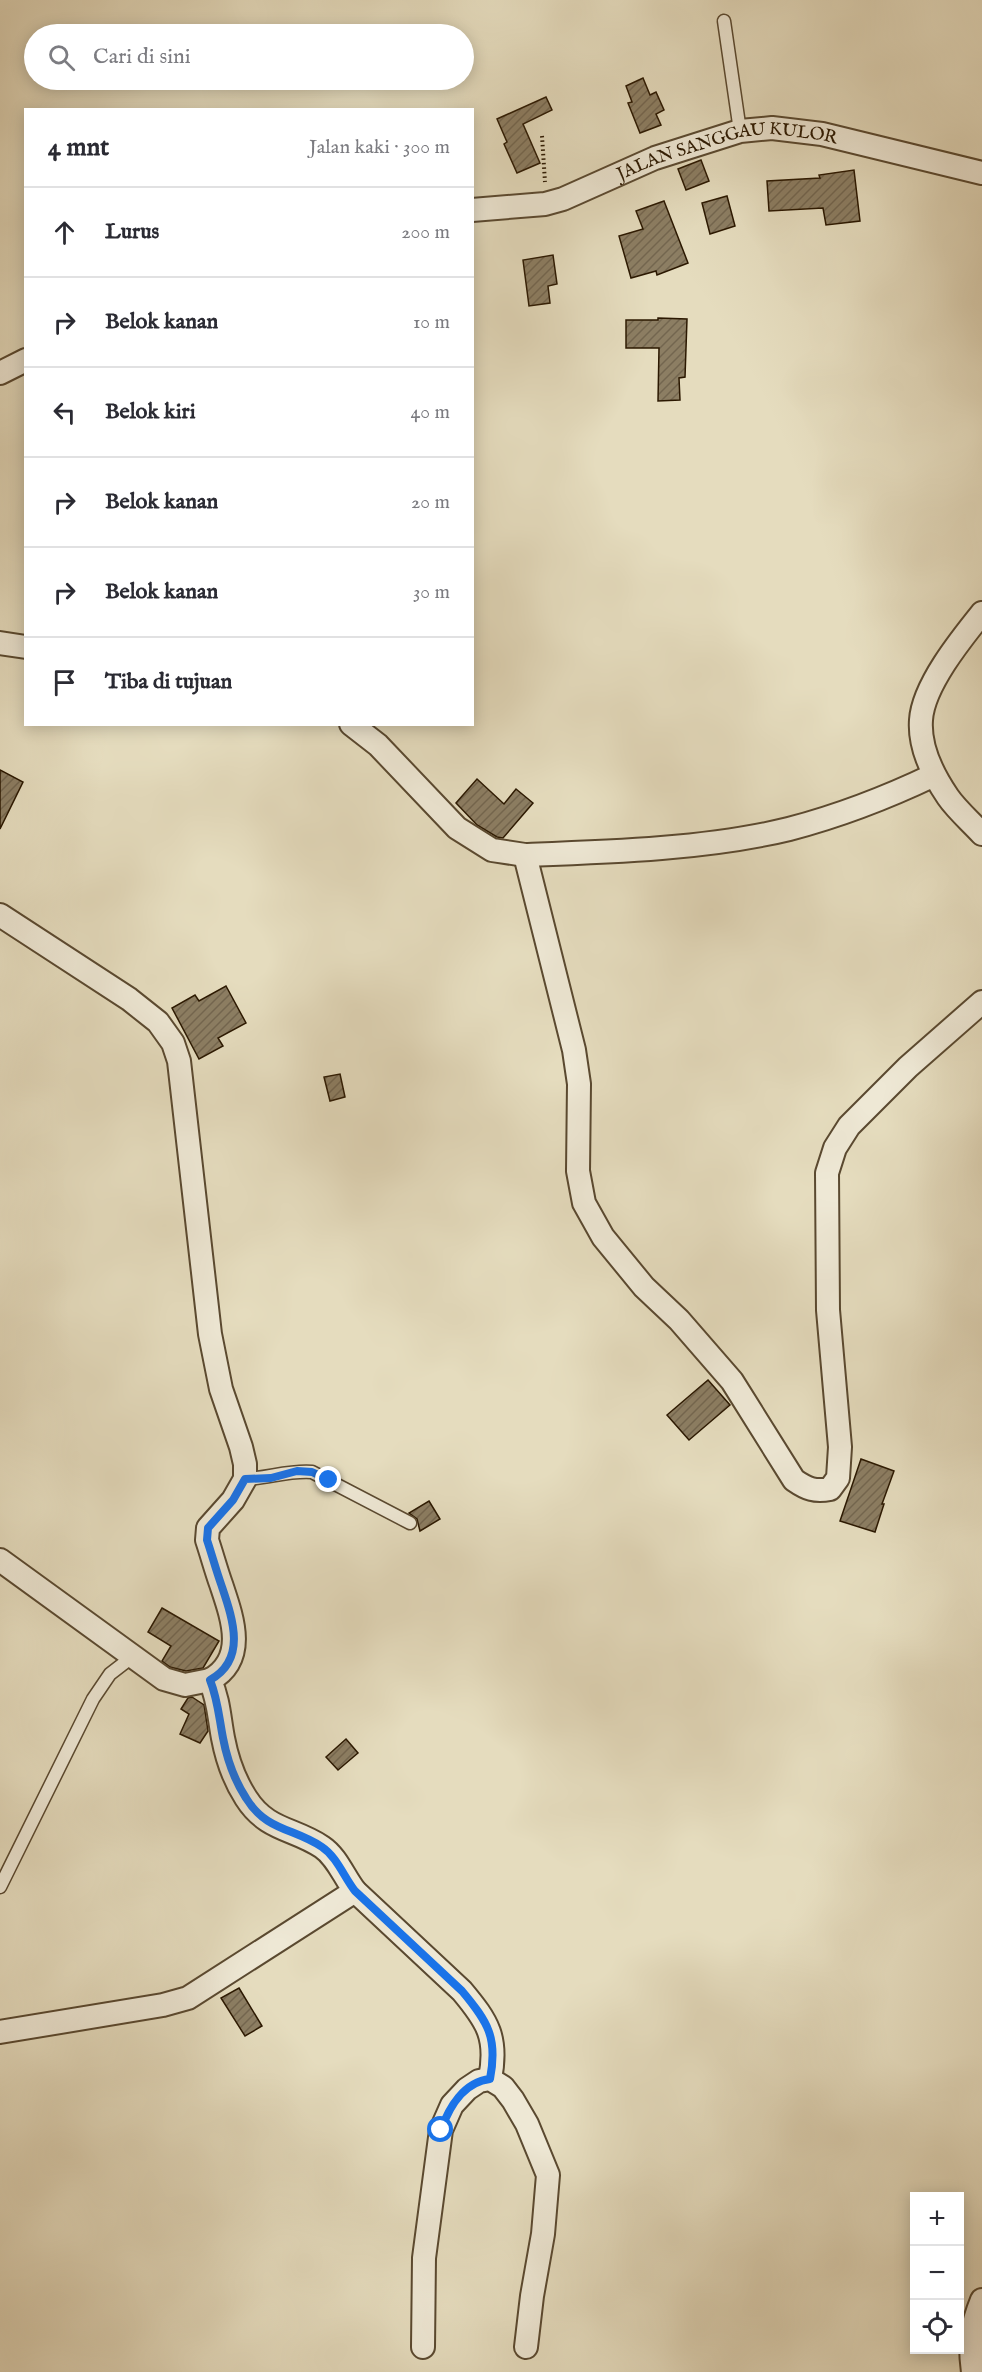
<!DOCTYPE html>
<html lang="id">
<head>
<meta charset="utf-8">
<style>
  :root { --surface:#fff; --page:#f2f2f3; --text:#2b2b33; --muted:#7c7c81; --line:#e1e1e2 }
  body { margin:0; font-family:"IM FELL English",serif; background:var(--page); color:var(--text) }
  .controls { position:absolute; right:18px; bottom:18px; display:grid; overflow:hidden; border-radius:0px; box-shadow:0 3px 15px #0003 }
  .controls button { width:54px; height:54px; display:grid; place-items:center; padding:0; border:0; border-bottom:2px solid var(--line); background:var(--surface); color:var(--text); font:30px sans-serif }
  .stop { position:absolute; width:18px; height:18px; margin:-14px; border:4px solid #1a73e8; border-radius:50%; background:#fff }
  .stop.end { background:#1a73e8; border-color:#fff; box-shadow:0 2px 6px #0008 }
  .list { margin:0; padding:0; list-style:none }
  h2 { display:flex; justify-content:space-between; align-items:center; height:78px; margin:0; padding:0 24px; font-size:26px }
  h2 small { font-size:20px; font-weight:400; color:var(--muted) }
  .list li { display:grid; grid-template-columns:39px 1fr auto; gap:18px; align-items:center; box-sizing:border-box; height:90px; padding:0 24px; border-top:2px solid var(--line) }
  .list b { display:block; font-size:22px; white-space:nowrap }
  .list em { font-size:20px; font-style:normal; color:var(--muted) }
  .icon { flex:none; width:33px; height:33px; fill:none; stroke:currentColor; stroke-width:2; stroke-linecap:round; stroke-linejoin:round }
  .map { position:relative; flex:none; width:982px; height:2372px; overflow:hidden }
  .search { position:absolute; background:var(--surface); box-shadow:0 3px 15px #0003; left:24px; top:24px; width:450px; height:66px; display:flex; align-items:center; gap:15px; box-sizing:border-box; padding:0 21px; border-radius:33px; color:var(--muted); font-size:22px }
  .panel { position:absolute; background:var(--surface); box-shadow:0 3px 15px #0003; left:24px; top:108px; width:450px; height:618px; border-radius:0px }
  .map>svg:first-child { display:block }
  .building { fill:url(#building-hatch); stroke:#2b1801; stroke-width:1.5 }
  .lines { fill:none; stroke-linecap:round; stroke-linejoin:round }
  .lane-casing { stroke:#5a4930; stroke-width:15 }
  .street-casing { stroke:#5a4930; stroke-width:26 }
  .path { stroke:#2b1801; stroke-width:4; stroke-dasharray:1.5 3; stroke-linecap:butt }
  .lane { stroke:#eee8d5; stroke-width:12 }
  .street { stroke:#eee8d5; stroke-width:22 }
  .route { stroke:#1a73e8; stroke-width:8 }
  .labels { text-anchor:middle; stroke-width:4.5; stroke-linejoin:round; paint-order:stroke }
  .street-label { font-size:18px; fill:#2b1801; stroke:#eee8d5 }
</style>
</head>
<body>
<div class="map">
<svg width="982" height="2372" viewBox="0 0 982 2372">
  <defs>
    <pattern id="building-hatch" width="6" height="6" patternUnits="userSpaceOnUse" patternTransform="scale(1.5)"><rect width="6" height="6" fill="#8c7e63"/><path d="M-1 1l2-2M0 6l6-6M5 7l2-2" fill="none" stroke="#73664f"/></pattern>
  </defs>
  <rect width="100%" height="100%" fill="#e5dcbe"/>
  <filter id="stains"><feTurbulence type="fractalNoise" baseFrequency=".00333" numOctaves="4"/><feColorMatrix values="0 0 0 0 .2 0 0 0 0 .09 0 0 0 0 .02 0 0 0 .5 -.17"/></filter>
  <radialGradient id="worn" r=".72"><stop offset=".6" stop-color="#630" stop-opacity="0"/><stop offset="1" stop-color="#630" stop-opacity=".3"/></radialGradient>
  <g class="building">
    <path d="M643,78L650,95L656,92L664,110L656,114L661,125L640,133L628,103L632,102L626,86Z"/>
    <path d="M546,97L552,110L523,124L540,163L517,173L504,144L507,142L497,119Z"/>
    <path d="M701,160L709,181L686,190L678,169Z"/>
    <path d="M854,170L860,221L826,225L823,208L769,211L767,181L820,178L819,175Z"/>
    <path d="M727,196L735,226L710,234L702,203Z"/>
    <path d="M664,201L688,263L657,275L656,271L631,278L619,236L643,229L636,211Z"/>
    <path d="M553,255L557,284L548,286L550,303L529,306L523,260Z"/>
    <path d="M658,318L687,319L685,377L679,378L680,400L658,401L659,348H626V320H658Z"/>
    <path d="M0,770L23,782L0,829Z"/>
    <path d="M477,779L504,804L516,789L533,803L503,838L497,837L477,825L456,803Z"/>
    <path d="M226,986L246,1023L218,1038L223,1046L199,1059L172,1008L195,995L199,1001Z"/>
    <path d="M340,1074L345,1097L330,1101L324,1077Z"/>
    <path d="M708,1380L730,1405L689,1440L667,1415Z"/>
    <path d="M861,1459L894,1471L882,1504H884L875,1532L840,1521Z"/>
    <path d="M429,1501L440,1519L420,1531L417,1519L409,1513Z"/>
    <path d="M162,1608L219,1641L203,1668L186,1671L170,1667L162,1661L171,1646L148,1632Z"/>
    <path d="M192,1697L204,1705L205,1711L208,1731L200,1743L180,1734L189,1714L181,1709L188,1698Z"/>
    <path d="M346,1739L358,1753L338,1770L326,1757Z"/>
    <path d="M239,1988L262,2026L245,2036L221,1998Z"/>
  </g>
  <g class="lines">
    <g class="lane-casing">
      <g id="lane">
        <path d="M724,21L740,131"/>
        <path d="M245,1479C268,1478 290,1470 312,1472L410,1523"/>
        <path d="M0,1887L93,1699L110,1674L132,1657"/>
      </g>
    </g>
    <g class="street-casing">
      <g id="street">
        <path id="s1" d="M472,210L545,204L563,199L655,158L740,131L772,128L822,134L982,173"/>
        <path d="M0,373L26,360"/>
        <path d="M982,613C961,639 923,686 921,720C919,747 933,775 948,797C957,810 971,822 982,834"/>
        <path d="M0,643L26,647"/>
        <path d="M351,724L378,745L457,828L492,850L525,855C609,852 707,849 789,829C839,816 888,797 934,775"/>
        <path d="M525,855L574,1050L579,1084L578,1171L584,1203L603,1237L644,1287L679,1320L732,1381L794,1480C807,1489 815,1492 830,1489L838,1478L840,1447L828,1310L827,1173L835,1148L849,1126L908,1067L982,1002"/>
        <path d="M0,915L129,999L158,1022L173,1043L179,1061L210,1334L221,1389L241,1447L245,1464V1479L233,1500L208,1528L207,1540C212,1555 216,1570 221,1584C232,1617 248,1659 210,1680C219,1701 219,1717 223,1738C227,1759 235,1781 246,1798C267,1831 294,1828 322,1847C337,1857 344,1877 355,1891L188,1998L163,2005L0,2032"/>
        <path d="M0,1560L164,1679L185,1685L210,1680"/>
        <path d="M355,1891L462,1991C488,2022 498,2038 490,2079"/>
        <path d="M423,2347L424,2258L441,2130L452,2105L467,2089L479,2081L490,2079L503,2087L513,2100L527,2124L548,2175L543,2234L532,2296L526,2347"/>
        <path d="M973,2372C969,2343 971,2327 982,2300"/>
      </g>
    </g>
    <path class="path" d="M542,136L545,182"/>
    <use href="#lane" class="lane"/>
    <use href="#street" class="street"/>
  </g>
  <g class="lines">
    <path class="route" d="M329,1480L312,1472L297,1471L271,1478L245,1479L233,1500L208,1528L207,1540C212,1555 216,1570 221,1584C232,1617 248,1659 210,1680C218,1700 219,1718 223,1738C227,1759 235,1781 246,1798C266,1831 294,1828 322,1847C337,1857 344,1877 355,1891L462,1991C488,2022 498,2038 490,2079C464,2082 449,2107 441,2130"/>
  </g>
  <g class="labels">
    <g class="street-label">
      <text dy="6" stroke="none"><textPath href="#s1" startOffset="266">JALAN SANGGAU KULOR</textPath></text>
    </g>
  </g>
  <rect width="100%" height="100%" filter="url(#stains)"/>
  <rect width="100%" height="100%" fill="url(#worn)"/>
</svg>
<div class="controls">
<button>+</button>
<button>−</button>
<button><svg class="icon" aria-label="locate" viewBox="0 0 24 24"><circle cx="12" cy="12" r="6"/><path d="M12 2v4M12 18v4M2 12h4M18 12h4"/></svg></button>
</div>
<div class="stop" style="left:441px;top:2130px"></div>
<div class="stop end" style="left:329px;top:1480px"></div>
<div class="search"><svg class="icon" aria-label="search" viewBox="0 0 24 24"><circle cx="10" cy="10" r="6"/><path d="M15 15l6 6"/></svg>Cari di sini</div>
<section class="panel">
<h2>4 mnt<small>Jalan kaki · 300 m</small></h2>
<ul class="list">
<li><svg class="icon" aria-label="ahead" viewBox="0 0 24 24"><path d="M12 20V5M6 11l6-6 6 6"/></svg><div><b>Lurus</b></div><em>200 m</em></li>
<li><svg class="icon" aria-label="right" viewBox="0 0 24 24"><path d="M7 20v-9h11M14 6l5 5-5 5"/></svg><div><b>Belok kanan</b></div><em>10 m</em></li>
<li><svg class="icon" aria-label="left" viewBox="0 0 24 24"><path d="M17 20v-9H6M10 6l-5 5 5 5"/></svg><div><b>Belok kiri</b></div><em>40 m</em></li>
<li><svg class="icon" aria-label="right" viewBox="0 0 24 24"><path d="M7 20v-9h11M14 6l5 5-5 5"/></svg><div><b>Belok kanan</b></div><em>20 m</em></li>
<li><svg class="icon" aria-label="right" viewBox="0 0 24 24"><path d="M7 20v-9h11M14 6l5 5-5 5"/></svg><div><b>Belok kanan</b></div><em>30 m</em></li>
<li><svg class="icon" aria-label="arrive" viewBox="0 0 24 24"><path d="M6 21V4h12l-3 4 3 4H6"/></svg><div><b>Tiba di tujuan</b></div></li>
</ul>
</section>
</div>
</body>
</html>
